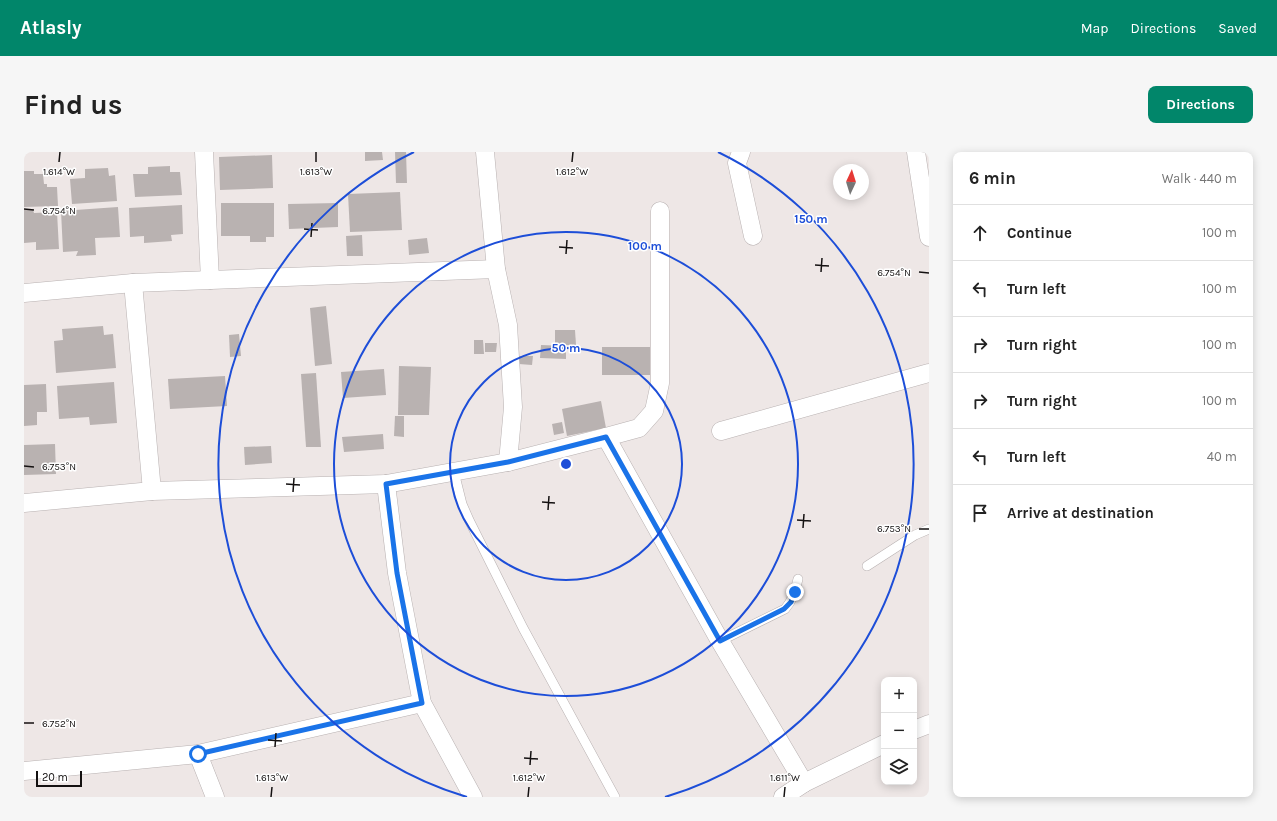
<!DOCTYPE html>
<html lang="en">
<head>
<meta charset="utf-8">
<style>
  :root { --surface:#fff; --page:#f6f6f6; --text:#222; --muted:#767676; --line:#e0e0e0; --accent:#01866a }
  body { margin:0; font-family:Karla,sans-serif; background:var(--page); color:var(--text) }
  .controls { position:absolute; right:12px; bottom:12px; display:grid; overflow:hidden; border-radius:8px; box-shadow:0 2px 10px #0003 }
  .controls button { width:36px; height:36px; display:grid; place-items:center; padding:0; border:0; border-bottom:1px solid var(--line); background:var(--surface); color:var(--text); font:20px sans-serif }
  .compass { position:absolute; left:809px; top:12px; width:36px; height:36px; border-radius:50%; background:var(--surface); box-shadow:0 2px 10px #0003; rotate:4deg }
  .scale { position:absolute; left:12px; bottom:10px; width:46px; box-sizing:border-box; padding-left:4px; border:2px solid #141111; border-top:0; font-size:11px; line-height:14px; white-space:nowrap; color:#141111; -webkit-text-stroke:3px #fff; paint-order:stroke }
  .stop { position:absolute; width:12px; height:12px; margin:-9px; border:3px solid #1a73e8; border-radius:50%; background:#fff }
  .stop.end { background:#1a73e8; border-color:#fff; box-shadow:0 1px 4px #0008 }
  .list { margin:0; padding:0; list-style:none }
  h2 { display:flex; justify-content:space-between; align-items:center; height:52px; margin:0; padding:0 16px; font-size:17px }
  h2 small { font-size:13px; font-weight:400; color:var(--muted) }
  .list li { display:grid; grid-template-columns:26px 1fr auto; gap:12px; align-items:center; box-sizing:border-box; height:56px; padding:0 16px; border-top:1px solid var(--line) }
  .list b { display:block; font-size:15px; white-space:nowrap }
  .list em { font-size:13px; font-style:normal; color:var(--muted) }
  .icon { flex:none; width:22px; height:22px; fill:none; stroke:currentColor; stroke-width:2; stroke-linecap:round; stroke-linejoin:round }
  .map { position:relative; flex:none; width:905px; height:645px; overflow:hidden; border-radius:8px }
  header { display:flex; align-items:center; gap:24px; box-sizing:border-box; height:56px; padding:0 20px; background:var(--accent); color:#fff }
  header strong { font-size:19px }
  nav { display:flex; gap:22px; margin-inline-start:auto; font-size:14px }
  .intro { display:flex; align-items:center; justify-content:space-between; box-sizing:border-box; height:96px; padding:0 24px }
  h1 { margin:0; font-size:28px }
  .button { padding:10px 18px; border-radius:8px; background:var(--accent); color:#fff; font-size:14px; font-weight:700 }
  main { display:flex; gap:24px; padding:0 24px }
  aside { flex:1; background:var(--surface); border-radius:8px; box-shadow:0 2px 10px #0003 }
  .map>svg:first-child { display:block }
  .building { fill:#b9b2b1 }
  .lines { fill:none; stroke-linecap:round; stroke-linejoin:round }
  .lane-casing { stroke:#b8b1b1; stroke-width:10 }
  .street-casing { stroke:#b8b1b1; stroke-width:19 }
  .lane { stroke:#fff; stroke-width:9 }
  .street { stroke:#fff; stroke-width:18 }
  .route { stroke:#1a73e8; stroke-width:5 }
  .ticks { fill:none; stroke:#141111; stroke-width:1.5 }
  .ring { fill:none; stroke:#1d4ed8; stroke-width:2 }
  .ticks-label { font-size:10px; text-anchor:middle; fill:#141111; stroke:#fff; stroke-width:3; stroke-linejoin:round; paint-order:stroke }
  .centre { fill:#1d4ed8; stroke:#fff; stroke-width:2 }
  .ring-label { font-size:12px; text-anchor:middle; font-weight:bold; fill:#1d4ed8; stroke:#fff; stroke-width:3; stroke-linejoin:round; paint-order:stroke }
</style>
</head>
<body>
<header>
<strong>Atlasly</strong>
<nav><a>Map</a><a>Directions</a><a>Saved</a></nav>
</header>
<div class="intro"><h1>Find us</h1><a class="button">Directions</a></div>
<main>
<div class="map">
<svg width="905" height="645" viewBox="0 0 905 645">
  <rect width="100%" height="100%" fill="#eee7e6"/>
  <g class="building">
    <path d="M341,0H358L359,8L341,9Z"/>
    <path d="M371,0H382L383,31H372Z"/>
    <path d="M248,3L249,36L196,38L195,5Z"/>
    <path d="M146,14V20H156L158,43L111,45L109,22H124V15Z"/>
    <path d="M84,16L85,24L91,23L93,49L48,52L46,27L61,26V17Z"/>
    <path d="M0,19H10V22H19L20,32H23V35H33L34,54L0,55Z"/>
    <path d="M376,40L378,78L326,80L324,42Z"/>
    <path d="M197,51H250V85H242V90H226V84H197Z"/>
    <path d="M314,51V75L265,77L264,52Z"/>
    <path d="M158,53L159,82L147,83L148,89L120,91V84L106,85L105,56Z"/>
    <path d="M94,55L96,85L71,86L72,103L52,104L54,99L39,100L37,59Z"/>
    <path d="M0,58H9L10,61L33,60L35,97L12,98V90L0,91Z"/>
    <path d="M338,83L339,104H323L322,84Z"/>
    <path d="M403,86L405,101L385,103L384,88Z"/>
    <path d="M302,154L308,212L291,214L286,156Z"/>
    <path d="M79,174L80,183L89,182L92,216L32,221L30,189L39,188L38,177Z"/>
    <path d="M531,178H551L552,193H531Z"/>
    <path d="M215,182L217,204L206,205L205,183Z"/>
    <path d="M450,188H459L460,202H450Z"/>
    <path d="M461,191H473L472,200H461Z"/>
    <path d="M517,193L542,194V207L516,206Z"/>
    <rect x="578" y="195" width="48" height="28"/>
    <path d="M495,204H509L508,213L495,212Z"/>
    <path d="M375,214L407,215L405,263H374Z"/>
    <path d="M360,217L362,243L319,246L317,220Z"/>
    <path d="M292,221L297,295H282L277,222Z"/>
    <path d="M201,224L203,254L146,257L144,227Z"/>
    <path d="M90,230L93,271L66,273L65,265L35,267L33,234Z"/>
    <path d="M22,232L23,260H13V273L0,274V233Z"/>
    <path d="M577,249L582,276L543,284L538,257Z"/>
    <path d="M371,264H380V285L370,284Z"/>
    <path d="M538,270L540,281L530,283L528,272Z"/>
    <path d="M359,282L360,297L320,300L318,285Z"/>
    <path d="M31,292L32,322L0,323V293Z"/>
    <path d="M247,294L248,311L221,313L220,295Z"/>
  </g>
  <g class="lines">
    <g class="lane-casing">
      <g id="lane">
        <path d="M430,320L438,352L445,368L499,476L591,645"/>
        <path d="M843,414L891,383L905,377"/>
        <path d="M696,489L761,457C769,448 771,439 774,427"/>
      </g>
    </g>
    <g class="street-casing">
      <g id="street">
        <path d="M180,0L186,128"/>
        <path d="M461,0L472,117L484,173L489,255L484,310"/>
        <path d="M717,0L713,11L729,84"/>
        <path d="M892,0L905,85"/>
        <path d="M109,131L128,339"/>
        <path d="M0,141L109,131L472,117"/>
        <path d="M697,279L905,221"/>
        <path d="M582,285L696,489L780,631"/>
        <path d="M362,332L373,421L398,551L449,645"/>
        <path d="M0,351L128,339L362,332L484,310L582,285L615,276L630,259L636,231V59"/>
        <path d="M890,578L905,572"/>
        <path d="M174,602L191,645"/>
        <path d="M0,619L174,602L398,551"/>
        <path d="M759,645L780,631L860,592"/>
      </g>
    </g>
    <use href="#lane" class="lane"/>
    <use href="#street" class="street"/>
  </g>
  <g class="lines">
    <path class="route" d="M174,602L398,551L373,421L362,332L484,310L582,285L696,489L760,457L767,450L771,440"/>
  </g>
  <path class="ticks" d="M35,10L36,0M292,10V0M548,10L549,0M0,57L10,58M280,77L294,78M287,85L288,71M535,95L549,96M542,102L543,88M791,113L805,114M797,120L798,106M895,120L905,121M0,314L10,315M262,332L276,333M269,340L270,326M518,350L531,351M524,358L525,344M773,368L787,369M779,376L780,362M895,377H905M0,571H10M244,588L258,589M251,595L252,581M500,606L514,607M506,613L507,599M247,645L248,635M504,645L505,635M760,645L761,635"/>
  <g class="ring">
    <circle cx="542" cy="312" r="116"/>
    <circle cx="542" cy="312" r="232"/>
    <path d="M443 645A347 347 0 0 1 390 0M694 0A347 347 0 0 1 641 645"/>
  </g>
  <g class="ticks-label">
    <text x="35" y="23">1.614°W</text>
    <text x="292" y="23">1.613°W</text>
    <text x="548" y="23">1.612°W</text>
    <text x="35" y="62">6.754°N</text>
    <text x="870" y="124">6.754°N</text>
    <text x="35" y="318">6.753°N</text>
    <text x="870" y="380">6.753°N</text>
    <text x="35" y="575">6.752°N</text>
    <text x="248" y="629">1.613°W</text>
    <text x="505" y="629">1.612°W</text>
    <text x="761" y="629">1.611°W</text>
  </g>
  <circle cx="542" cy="312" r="6" class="centre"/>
  <g class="ring-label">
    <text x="787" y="71">150 m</text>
    <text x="621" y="98">100 m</text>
    <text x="542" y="200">50 m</text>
  </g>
</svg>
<div class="controls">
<button>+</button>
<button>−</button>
<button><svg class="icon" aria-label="layers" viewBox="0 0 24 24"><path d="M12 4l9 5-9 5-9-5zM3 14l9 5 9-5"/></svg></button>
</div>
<svg class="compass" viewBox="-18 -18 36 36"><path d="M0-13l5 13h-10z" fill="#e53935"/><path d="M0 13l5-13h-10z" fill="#767676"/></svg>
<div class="scale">20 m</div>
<div class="stop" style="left:174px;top:602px"></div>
<div class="stop end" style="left:771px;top:440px"></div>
</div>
<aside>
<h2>6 min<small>Walk · 440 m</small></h2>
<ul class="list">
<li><svg class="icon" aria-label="ahead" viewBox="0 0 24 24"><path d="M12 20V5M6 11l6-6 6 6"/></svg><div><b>Continue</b></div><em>100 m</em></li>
<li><svg class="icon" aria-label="left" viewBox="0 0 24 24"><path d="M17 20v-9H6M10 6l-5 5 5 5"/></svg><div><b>Turn left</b></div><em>100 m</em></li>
<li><svg class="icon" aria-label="right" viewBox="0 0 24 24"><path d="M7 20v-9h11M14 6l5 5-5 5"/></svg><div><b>Turn right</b></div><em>100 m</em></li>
<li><svg class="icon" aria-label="right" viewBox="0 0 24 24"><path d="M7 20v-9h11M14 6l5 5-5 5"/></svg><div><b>Turn right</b></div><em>100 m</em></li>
<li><svg class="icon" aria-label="left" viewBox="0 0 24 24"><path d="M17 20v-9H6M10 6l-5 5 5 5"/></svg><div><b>Turn left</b></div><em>40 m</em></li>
<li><svg class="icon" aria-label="arrive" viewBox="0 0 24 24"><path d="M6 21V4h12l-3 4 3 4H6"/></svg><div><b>Arrive at destination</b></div></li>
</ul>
</aside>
</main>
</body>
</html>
